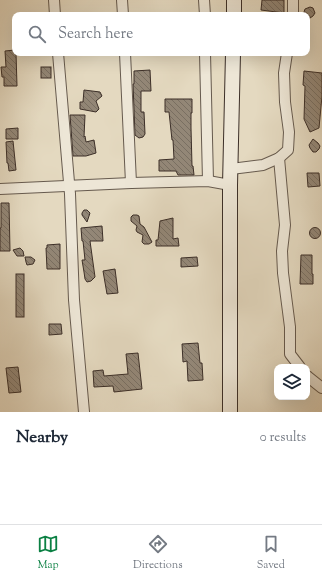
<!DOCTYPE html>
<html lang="en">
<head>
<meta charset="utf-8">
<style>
  :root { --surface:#fff; --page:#f6f6f7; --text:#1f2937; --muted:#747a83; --line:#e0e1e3; --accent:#0b8043 }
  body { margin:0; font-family:"Sorts Mill Goudy",serif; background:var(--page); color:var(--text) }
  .controls { position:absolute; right:12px; bottom:12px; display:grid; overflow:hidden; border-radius:8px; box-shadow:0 4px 16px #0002 }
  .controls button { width:36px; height:36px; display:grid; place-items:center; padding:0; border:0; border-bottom:1px solid var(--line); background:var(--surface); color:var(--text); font:20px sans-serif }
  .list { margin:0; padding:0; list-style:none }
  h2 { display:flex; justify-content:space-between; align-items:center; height:52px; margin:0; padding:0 16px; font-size:17px }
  h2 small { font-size:13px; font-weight:400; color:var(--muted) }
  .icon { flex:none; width:22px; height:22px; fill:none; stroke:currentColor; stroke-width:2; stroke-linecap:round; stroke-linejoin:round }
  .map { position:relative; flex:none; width:322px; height:412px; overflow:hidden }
  .search { position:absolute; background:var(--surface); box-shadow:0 4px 16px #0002; left:12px; right:12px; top:12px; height:44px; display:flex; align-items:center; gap:10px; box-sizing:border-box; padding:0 14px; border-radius:8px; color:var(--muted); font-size:15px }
  .sheet { height:112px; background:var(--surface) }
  nav { display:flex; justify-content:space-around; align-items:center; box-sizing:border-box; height:56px; border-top:1px solid var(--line); background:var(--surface); font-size:11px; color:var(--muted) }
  nav a { display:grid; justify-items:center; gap:2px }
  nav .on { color:var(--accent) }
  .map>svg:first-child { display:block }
  .building { fill:url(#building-back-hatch); stroke:#3c2f28 }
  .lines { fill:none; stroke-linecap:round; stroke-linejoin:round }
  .street-casing { stroke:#665a4e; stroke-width:12 }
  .secondary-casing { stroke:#3c2f28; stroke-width:16 }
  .street { stroke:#ede6d6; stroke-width:10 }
  .secondary { stroke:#ede6d6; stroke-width:14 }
</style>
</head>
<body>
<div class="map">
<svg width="322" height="412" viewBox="0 0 322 412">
  <defs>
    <pattern id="building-back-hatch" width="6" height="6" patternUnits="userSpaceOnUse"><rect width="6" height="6" fill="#938777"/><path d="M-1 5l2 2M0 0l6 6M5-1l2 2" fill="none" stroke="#796f62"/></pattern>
  </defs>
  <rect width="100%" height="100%" fill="#e4d9c0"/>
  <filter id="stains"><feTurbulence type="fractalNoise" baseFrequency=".005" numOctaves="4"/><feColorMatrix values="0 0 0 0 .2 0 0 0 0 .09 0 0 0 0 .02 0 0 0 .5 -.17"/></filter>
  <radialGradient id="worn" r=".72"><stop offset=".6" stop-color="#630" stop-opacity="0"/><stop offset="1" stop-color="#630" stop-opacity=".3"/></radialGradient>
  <g class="building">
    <path d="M262,0H284V13L261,10Z"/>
    <path d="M310,7L313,8L315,13L313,16L310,18L307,17V15H305L304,12L305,9Z"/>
    <path d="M15,50V53H16L17,86H4V77H2L1,67H6L5,51Z"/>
    <rect x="41" y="67" width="10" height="11"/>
    <path d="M150,70L151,91H141V112H144L145,134L143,137L139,138L135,135L133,84H134V71Z"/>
    <path d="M304,71L322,73V96L319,128L310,132L304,119L305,86L303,85Z"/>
    <path d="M84,90L100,92L102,96L96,101L99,109L96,112L80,109V102H83Z"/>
    <path d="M165,99H192V113H191V128L192,166H193L194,175H178L176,171H159V160L174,159L173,140H172L169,112H165Z"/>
    <path d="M70,115H85L84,137L85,136L86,142L94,140L96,153L86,156H73Z"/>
    <path d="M18,128V139H6V129Z"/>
    <path d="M313,139L318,143L320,146L319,149L316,152H313L310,148L309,145Z"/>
    <path d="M13,141L16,170L9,171L8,163H7L6,142Z"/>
    <path d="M307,173H319L320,186L308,187Z"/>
    <path d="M1,203H9L10,251H0V228H1Z"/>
    <path d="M84,210H87L90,213L87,222L82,215V213Z"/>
    <path d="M133,215H137L139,216L140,224L144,227L152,242L149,244H144L142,242L143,235L137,232L136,230L137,226L131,221V217Z"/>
    <path d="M173,218V239L178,238L179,246H156V240H158L160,221Z"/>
    <path d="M102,226L103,241H90L95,277L91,281L87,282L85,279L84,272L82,260H85L83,241H82L81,228Z"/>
    <circle cx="315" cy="233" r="5.5"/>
    <path d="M60,244V269H47L46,248H47V245Z"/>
    <path d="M20,248L23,251L24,256H17L13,250Z"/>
    <path d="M301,255H312V274H313V284H300Z"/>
    <path d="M25,257H31L35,260L33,264L27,265L26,262Z"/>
    <path d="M197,257L198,266L181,267V258Z"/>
    <path d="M115,269L118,293L107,294L103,271Z"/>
    <rect x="16" y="274" width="8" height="43"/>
    <path d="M49,324H61L62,334L49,335Z"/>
    <path d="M198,343L200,363H202L203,380L188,381L187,361L183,362L182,344Z"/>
    <path d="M138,353L142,389L114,392L113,386L94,387L93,371L103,370L104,376L128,374L126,354Z"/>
    <path d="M18,367L21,392L9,393L6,368Z"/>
  </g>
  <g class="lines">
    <g class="street-casing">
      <g id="street">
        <path d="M54,0L55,15"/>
        <path d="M122,0L123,15"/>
        <path d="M204,0L205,15"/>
        <path d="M293,0V15"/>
        <path d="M58,53L70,194L74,300L84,412"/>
        <path d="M125,53L131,183"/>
        <path d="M205,53L208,181"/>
        <path d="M279,158L285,225L282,251L283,273L290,327V354L300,367"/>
        <path d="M231,169L263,165L279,158L288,150L289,132L285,102L284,73L287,53"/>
        <path d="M0,189L131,183L208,181L230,185"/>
        <path d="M307,376L322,388"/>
      </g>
    </g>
    <g class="secondary-casing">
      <g id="secondary">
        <path d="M234,15V0"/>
        <path d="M230,412V185L233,53"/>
      </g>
    </g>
    <use href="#street" class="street"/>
    <use href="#secondary" class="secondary"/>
  </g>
  <rect width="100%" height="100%" filter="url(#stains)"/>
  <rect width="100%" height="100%" fill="url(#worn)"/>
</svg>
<div class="controls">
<button><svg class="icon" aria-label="layers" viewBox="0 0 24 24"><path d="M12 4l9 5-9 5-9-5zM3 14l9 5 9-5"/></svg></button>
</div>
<div class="search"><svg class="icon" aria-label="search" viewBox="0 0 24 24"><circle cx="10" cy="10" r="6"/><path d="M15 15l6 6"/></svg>Search here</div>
</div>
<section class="sheet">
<h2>Nearby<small>0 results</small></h2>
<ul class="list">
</ul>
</section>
<nav>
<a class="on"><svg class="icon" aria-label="map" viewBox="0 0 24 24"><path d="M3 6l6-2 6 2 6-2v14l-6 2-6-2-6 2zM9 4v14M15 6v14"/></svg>Map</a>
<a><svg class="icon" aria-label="directions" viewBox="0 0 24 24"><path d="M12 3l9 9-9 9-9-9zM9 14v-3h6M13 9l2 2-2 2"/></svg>Directions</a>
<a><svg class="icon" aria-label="saved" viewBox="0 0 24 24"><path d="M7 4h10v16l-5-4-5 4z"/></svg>Saved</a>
</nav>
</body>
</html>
